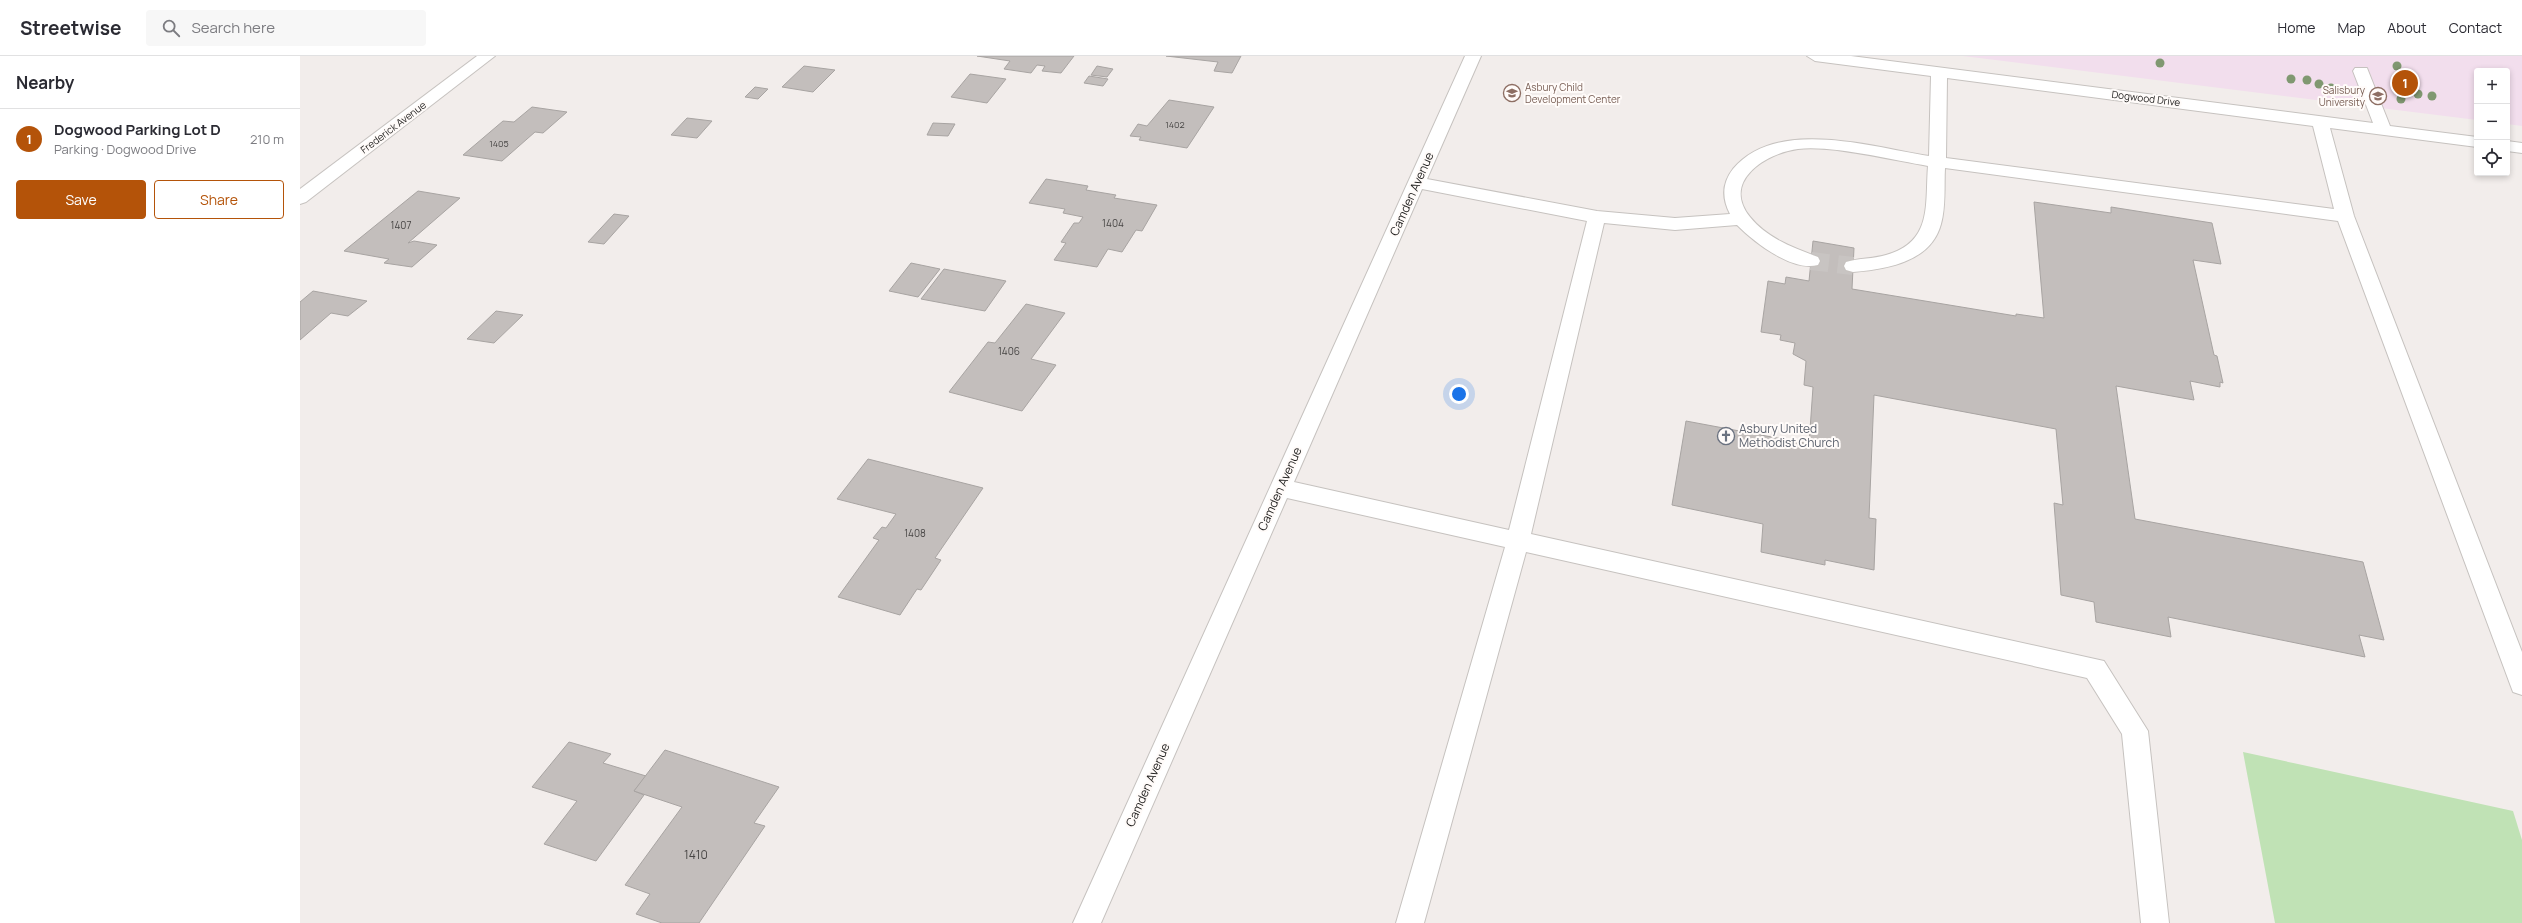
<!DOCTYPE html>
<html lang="en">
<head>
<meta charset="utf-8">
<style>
  :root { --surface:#fff; --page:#f7f7f7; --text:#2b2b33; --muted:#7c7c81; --line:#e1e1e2; --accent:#b45309 }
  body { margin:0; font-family:Manrope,sans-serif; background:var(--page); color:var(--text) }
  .controls { position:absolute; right:12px; top:12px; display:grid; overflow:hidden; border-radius:4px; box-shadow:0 2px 6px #0003 }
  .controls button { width:36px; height:36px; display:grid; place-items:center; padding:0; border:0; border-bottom:1px solid var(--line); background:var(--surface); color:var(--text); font:20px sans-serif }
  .you { position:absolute; left:1159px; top:338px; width:14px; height:14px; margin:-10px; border:3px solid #fff; border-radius:50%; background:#1a73e8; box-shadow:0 0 0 6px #1a73e833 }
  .badge { display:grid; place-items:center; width:26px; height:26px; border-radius:50%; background:var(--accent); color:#fff; font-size:13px; font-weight:700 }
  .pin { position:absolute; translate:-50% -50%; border:2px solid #fff; box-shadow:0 1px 4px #0006 }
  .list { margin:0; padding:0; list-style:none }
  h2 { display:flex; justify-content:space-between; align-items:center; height:52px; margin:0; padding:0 16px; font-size:17px }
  h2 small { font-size:13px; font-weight:400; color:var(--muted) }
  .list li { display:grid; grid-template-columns:26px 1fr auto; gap:12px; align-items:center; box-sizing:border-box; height:60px; padding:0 16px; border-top:1px solid var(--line) }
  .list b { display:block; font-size:15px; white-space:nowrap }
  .list p { margin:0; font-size:13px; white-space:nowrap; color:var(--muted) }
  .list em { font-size:13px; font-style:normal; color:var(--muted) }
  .actions { display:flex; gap:8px; padding:12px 16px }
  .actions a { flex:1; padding:9px 0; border:1px solid var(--accent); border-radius:4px; text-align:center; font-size:14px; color:var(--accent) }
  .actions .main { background:var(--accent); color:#fff }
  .icon { flex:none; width:22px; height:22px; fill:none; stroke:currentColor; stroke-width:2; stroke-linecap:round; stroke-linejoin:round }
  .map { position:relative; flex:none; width:2222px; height:867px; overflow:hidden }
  header { display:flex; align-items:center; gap:24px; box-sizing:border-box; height:56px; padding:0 20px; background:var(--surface); border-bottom:1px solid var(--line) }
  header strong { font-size:19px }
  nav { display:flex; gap:22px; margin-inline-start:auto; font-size:14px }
  .search { width:280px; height:36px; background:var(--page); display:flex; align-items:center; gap:10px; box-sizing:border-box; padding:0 14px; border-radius:4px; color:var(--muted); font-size:15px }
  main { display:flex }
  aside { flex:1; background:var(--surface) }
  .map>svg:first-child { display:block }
  .education { fill:#f2deed }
  .green { fill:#c0e2b5 }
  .building { fill:#c3bebc; stroke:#a8a4a2 }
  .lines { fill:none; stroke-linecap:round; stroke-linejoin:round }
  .minor-tunnel { stroke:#c8c4c2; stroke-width:18; stroke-dasharray:18 9; stroke-linecap:butt }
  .minor-casing { stroke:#c6c2bf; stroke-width:2 }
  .minor { fill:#fff; fill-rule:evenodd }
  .tree { fill:#809871 }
  .labels { text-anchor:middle; stroke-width:4; stroke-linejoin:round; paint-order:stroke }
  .far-number-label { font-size:9px; fill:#484645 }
  .far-education-label { font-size:10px; fill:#785e54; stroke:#fffbf9; text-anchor:start }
  .far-street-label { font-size:10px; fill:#1f1e1d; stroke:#fffbf9 }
  .number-label { font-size:10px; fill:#484645 }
  .street-label { font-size:12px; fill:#1f1e1d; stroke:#fffbf9 }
  .worship-label { font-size:12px; fill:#5b616d; stroke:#fffbf9; text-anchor:start }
  .near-number-label { font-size:12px; fill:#484645 }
</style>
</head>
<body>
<header>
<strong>Streetwise</strong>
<div class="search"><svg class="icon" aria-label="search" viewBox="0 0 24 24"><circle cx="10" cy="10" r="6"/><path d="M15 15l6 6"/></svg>Search here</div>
<nav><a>Home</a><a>Map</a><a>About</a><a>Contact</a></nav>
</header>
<main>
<aside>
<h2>Nearby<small></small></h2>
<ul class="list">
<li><span class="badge">1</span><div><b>Dogwood Parking Lot D</b><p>Parking · Dogwood Drive</p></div><em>210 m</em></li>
</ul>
<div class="actions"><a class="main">Save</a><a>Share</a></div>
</aside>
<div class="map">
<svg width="2222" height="867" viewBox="0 0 2222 867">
  <rect width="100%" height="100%" fill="#f2edeb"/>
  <path class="education" d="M1663,0H2222V70L2207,68V15H2177V64Z"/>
  <path class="green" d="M1943,696L2213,755L2222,784V867H1975Z"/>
  <g class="building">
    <path d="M677,0H774L761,17L742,15L745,10L737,9L731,17L704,13L710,5Z"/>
    <path d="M866,0H941L932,17L914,15L918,6Z"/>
    <path d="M504,10L535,14L513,36L482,31Z"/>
    <path d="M797,10L813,13L807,21L791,19Z"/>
    <path d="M670,18L706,23L687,47L651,41Z"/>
    <path d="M789,20L808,23L803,30L784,27Z"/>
    <path d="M455,31L468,33L458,43L445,41Z"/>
    <path d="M869,44L914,51L887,92L839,84L841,81L830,80L838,68L847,70Z"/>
    <path d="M232,51L267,56L243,77L235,76L202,105L163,99L203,65L214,66Z"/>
    <path d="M387,62L412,65L397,82L371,79Z"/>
    <path d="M633,67L655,68L648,80L627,79Z"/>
    <path d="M746,123L788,130L786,134L816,139L814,142L857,149L842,175L836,174L822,196L808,193L797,211L754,204L766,187L761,186L774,167H779L783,161L763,157L765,153L729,147Z"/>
    <path d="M118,135L160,142L108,187L114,185L137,189L112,211L84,207L89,203L44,195Z"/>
    <path d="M1734,146L1811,157V151L1912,167L1921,208L1893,204L1914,299L1917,300L1923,327L1920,326V331L1890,325L1894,344L1816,330L1835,463L2063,506L2084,584L2059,579L2065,601L1868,561L1871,581L1796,566L1794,546L1761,539L1754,447L1763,449L1756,373L1574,339L1569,462L1576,463L1574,514L1525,504V509L1461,496L1463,468L1372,449L1386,365L1509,388L1513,331L1504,329L1506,305L1493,298L1495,287L1480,284L1481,279L1461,276L1468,225L1485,228L1486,221L1509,225L1513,185L1554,192L1552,233L1716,260V258L1744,262Z"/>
    <path d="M314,158L329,160L304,188L288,186Z"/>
    <path d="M611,207L640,213L618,241L589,235Z"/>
    <path d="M644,213L706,225L685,255L621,243Z"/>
    <path d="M13,235L67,245L48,260L31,257L0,284V246Z"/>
    <path d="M726,248L765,257L731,303L756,309L722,355L649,336L688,286L695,287Z"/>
    <path d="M196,255L223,259L194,287L167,283Z"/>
    <path d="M568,403L683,432L635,502L641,504L621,534L617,533L600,559L538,541L579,484L573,482L582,471L586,472L596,458L537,443Z"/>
    <path d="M269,686L311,698L303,707L346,720L334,735L344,739L296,805L244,788L277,745L232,731Z"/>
    <path d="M365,694L479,731L454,767L465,770L399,867H362L336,858L350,838L325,829L382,751L334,735Z"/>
  </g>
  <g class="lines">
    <path class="minor-tunnel" d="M1511,205L1553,210"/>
    <g class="minor-casing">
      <g id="minor">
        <path d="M177,0H195L6,146L0,148V133Z"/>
        <path d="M1165,0H1181L1127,123L1297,155L1375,162L1430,158C1422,143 1422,127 1433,113C1477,61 1571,91 1629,100L1631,20L1515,5L1507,0H1551L2073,67L2053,15L2055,12H2067L2090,70L2177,81V91L2030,72L2054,160L2222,596V639L2213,636L2210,628L2038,165L1645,112C1644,130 1646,150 1641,168C1631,206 1587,213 1553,216L1546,214L1544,210L1546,206C1559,202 1573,203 1586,199C1633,186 1625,148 1628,110C1592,104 1532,89 1498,93C1466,97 1421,125 1450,161C1467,182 1493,192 1518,201L1520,205L1518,209C1492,216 1454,186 1437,169L1375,174L1304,167L1231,478L1804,605L1848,675L1869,867H1841L1822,678L1787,622L1226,496L1124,867H1096L1205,491L987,442L801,867H773ZM1647,22L2013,70L2034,153L1646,102ZM1122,133L1287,165L1209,474L994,426Z"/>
        <path d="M2207,85L2222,87V97L2207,95Z"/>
      </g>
    </g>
    <use href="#minor" class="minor"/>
  </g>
  <g class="tree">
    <circle cx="1860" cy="7" r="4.5"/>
    <circle cx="2097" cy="10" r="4.5"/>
    <circle cx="1991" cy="23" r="4.5"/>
    <circle cx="2007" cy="24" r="4.5"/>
    <circle cx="2019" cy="28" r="4.5"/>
    <circle cx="2031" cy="32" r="4.5"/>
    <circle cx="2118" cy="38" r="4.5"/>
    <circle cx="2132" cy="40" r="4.5"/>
    <circle cx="2101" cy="43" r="4.5"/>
  </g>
  <defs>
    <g id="school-ring" transform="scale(0.9)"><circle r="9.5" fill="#fffbf9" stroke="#8d6e63" stroke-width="1.5"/><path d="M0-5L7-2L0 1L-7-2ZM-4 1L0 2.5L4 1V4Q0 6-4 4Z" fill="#8d6e63"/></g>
    <g id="university-ring" transform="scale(0.9)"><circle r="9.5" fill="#fffbf9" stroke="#8d6e63" stroke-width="1.5"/><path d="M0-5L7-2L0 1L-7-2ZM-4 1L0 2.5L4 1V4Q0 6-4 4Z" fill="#8d6e63"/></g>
    <g id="church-ring" transform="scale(0.9)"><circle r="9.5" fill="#fffbf9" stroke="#6b7280" stroke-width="1.5"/><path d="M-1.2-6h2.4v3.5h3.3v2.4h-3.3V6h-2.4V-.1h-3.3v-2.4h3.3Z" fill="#6b7280"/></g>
  </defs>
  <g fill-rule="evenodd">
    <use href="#school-ring" x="1212" y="37"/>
    <use href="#university-ring" x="2078" y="40"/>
    <use href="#church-ring" x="1426" y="380"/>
  </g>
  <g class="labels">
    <g class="far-number-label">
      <text x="875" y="72">1402</text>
      <text x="199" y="91">1405</text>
    </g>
    <g class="far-education-label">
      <text x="1225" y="35">Asbury Child<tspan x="1225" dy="12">Development Center</tspan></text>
      <text x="2065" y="38" text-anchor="end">Salisbury<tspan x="2065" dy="12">University</tspan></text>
    </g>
    <g class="far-street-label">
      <text transform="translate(1846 42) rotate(7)" y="4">Dogwood Drive</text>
      <text transform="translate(93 71) rotate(-37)" y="4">Frederick Avenue</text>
    </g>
    <g class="number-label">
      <text x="813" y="171">1404</text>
      <text x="101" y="173">1407</text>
      <text x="709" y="299">1406</text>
      <text x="615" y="481">1408</text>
    </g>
    <g class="street-label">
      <text transform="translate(1112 138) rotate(-66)" y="4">Camden Avenue</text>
      <text transform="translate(980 433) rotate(-66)" y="4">Camden Avenue</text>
      <text transform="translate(848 729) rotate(-66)" y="4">Camden Avenue</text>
    </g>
    <g class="worship-label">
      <text x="1439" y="377">Asbury United<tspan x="1439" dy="14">Methodist Church</tspan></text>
    </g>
    <g class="near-number-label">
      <text x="396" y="803">1410</text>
    </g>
  </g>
</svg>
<div class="controls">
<button>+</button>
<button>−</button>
<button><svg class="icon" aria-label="locate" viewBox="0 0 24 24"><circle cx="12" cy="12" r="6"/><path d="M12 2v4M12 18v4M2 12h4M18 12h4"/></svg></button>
</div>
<div class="you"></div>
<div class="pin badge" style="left:2105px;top:27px">1</div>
</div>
</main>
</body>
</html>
